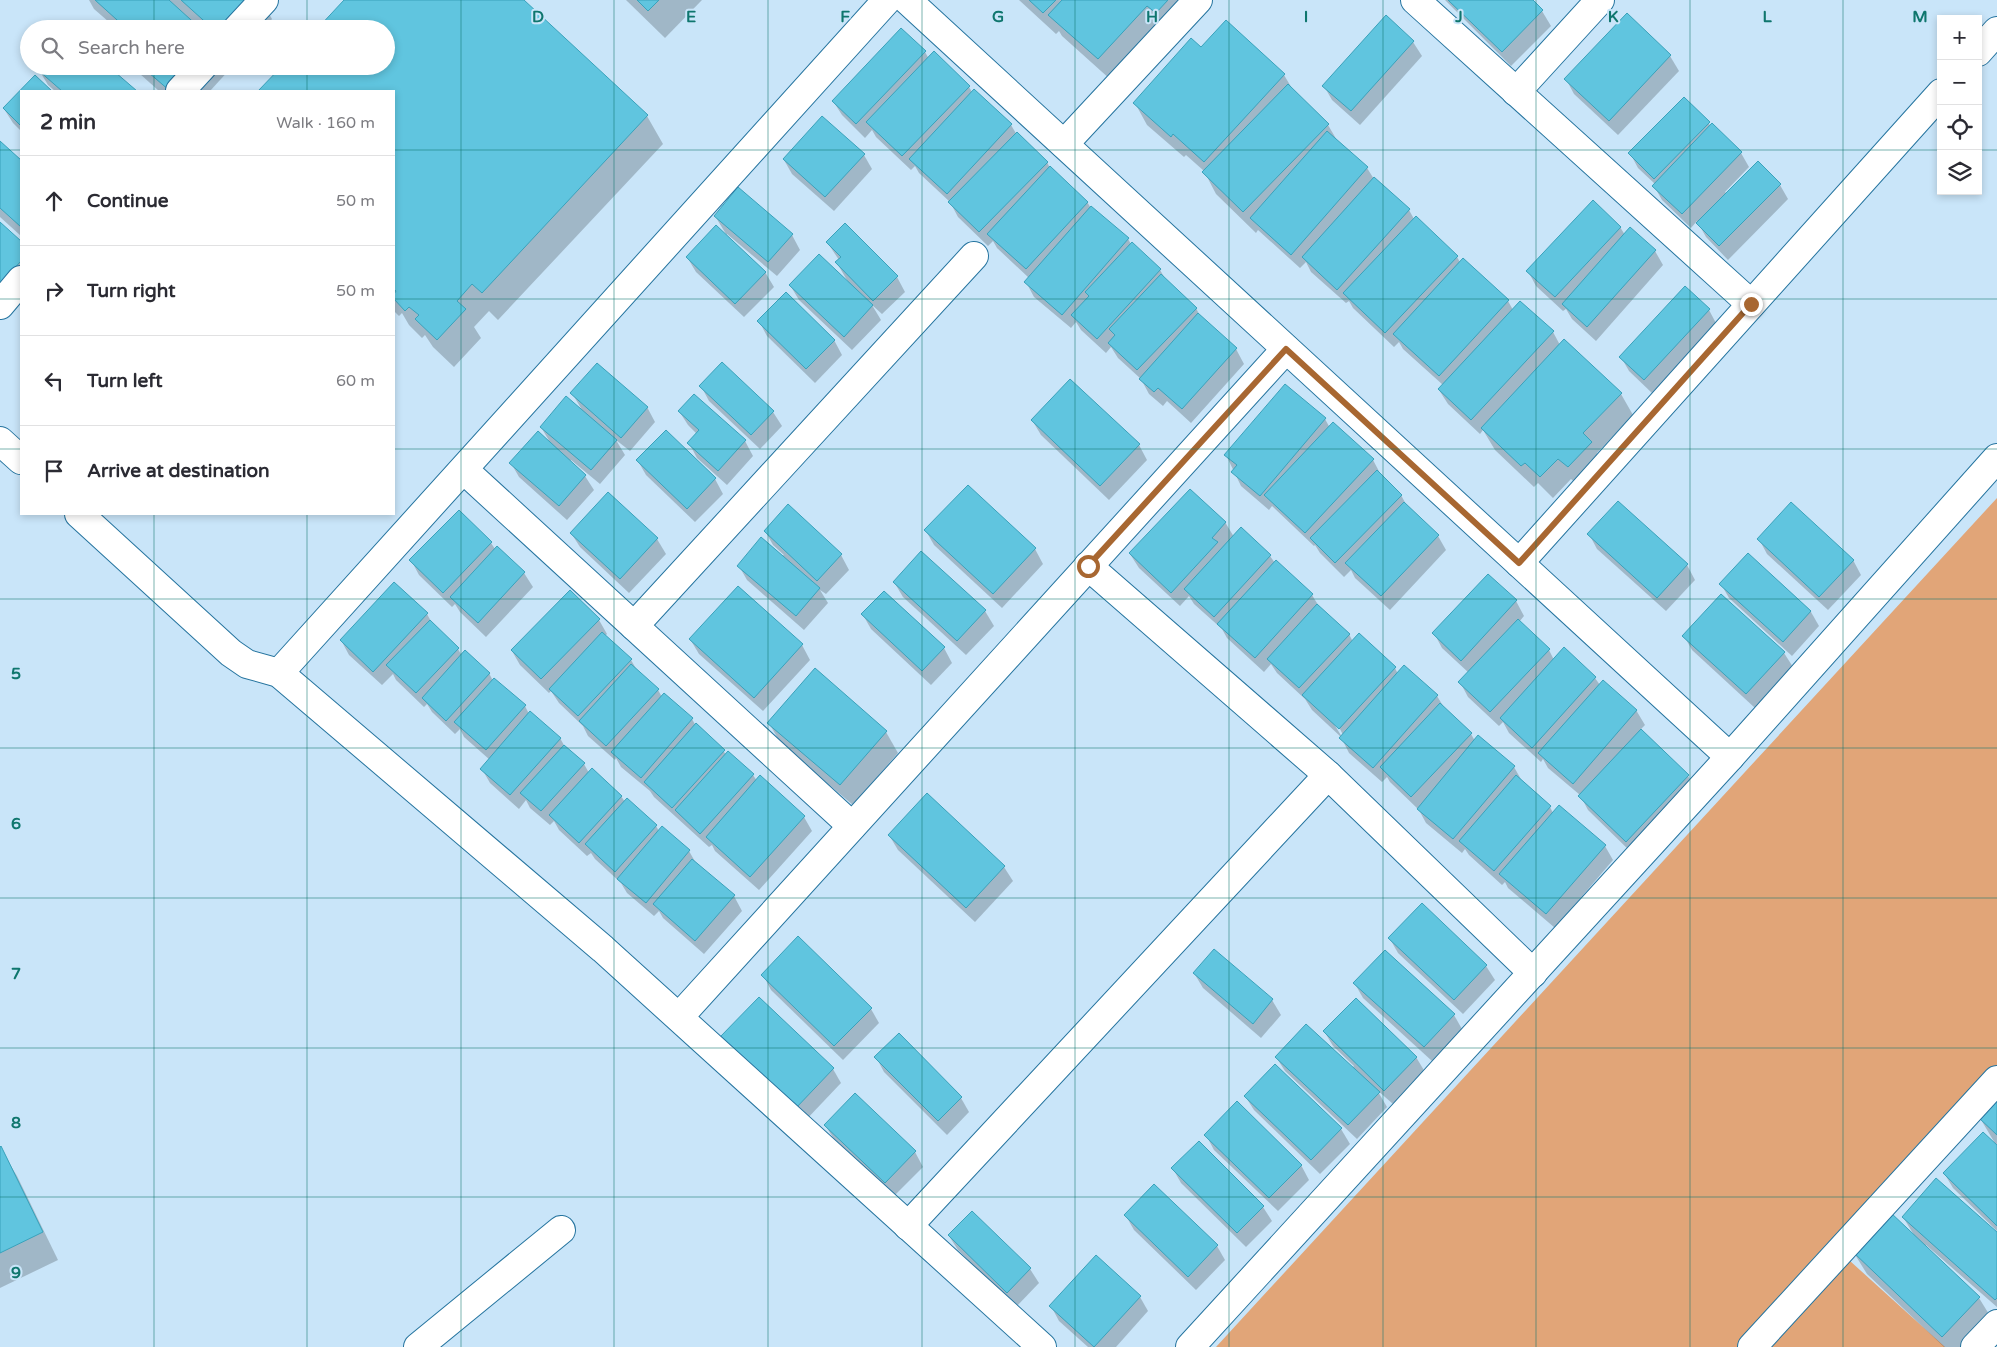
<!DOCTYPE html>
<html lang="en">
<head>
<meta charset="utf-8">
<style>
  :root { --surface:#fff; --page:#f7f7f7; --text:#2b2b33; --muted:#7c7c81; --line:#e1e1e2 }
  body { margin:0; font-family:"Varela Round",sans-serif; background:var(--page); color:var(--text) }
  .controls { position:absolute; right:15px; top:15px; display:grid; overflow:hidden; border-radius:0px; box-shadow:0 2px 8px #0003 }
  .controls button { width:45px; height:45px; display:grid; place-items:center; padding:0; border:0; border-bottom:1px solid var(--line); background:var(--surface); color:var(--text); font:25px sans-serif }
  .stop { position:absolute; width:15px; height:15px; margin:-11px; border:4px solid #a86731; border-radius:50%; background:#fff }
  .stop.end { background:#a86731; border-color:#fff; box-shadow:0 1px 5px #0008 }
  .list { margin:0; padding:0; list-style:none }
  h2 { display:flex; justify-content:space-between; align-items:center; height:65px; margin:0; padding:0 20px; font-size:21px }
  h2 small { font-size:16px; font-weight:400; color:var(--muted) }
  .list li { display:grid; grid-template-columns:32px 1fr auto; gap:15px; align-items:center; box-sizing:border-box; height:90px; padding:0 20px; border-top:1px solid var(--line) }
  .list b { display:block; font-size:19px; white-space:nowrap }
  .list em { font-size:16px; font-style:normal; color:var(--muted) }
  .icon { flex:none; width:28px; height:28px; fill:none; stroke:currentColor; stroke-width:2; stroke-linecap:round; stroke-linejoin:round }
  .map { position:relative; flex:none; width:1997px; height:1347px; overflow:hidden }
  .search { position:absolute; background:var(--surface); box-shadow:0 2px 8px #0003; left:20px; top:20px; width:375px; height:55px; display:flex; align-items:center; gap:12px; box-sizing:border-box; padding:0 18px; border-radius:28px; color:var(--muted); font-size:19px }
  .panel { position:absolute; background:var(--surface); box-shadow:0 2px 8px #0003; left:20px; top:90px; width:375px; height:425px; border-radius:0px }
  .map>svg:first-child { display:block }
  .green { fill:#e1a578 }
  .shadow { fill:#0003; fill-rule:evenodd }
  .building { fill:#60c5df; stroke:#39a2bb }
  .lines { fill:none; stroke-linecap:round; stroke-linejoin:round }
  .minor-casing { stroke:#25749f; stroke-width:30 }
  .minor { stroke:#fff; stroke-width:28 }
  .route { stroke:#a86731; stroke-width:6 }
  .grid { fill:none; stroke:#0f766e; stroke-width:1; stroke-opacity:0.55 }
  .grid-label { font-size:16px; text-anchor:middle; font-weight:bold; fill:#0f766e; stroke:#c9e5f9; stroke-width:4; stroke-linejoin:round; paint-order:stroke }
</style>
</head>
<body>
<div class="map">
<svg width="1997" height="1347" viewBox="0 0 1997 1347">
  <rect width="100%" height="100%" fill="#c9e5f9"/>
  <path class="green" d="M1997,498V1076L1839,1251L1945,1347H1216Z"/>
  <g class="shadow">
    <path d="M89,0H261L272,19L264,29H117L94,9Z"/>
    <path d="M346,0H522L647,116L663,144L498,320L489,311L474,327L481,338L454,367L433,347L425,335L422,338L409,325L402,313L399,316L394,311V91H260L283,66H386V29Z"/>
    <path d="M626,0H702L665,38Z"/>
    <path d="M1019,0H1191L1111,80L1062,36L1059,31L1056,34Z"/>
    <path d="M1445,0H1531L1542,11L1551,26L1511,66Z"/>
    <path d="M1627,15L1670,56L1679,71L1618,135L1574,94L1566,79Z"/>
    <path d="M1413,42L1422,56L1360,125L1332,100L1324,86Z"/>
    <path d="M1201,49L1284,75L1293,90L1328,125L1338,142L1367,168L1374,179L1409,210L1414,219L1457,257L1460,262L1508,301L1513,310L1553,332L1560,345L1621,394L1633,415L1597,453L1603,464L1581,488L1571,479L1553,498L1538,483L1534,487L1495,450L1483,430L1480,434L1448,404L1439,390L1443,385L1403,349L1399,342L1394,347L1353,308L1349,301L1346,303L1311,272L1306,262L1300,268L1258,230L1256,233L1216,194L1204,171L1186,155L1184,157L1147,125L1135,103Z"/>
    <path d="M925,52L929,59L969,87L972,92L1011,125L1017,135L1047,162L1050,168L1087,202L1091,208L1128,239L1131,244L1160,270L1166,280L1196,308L1201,318L1236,349L1244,364L1191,423L1167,401L1163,406L1149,394L1141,379L1118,358L1111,347L1106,353L1081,330L1076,322L1071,328L1034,297L1026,282L1029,278L997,248L993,241L988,246L958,217L950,202L919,173L915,166L911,170L876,137L872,130L865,138L842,115L833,101Z"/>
    <path d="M106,66L135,91H55L48,85L39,70Z"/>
    <path d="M135,66H230L231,68L210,91H159L140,74Z"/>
    <path d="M35,77L50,91H21V131L13,123L4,109Z"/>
    <path d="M1684,99L1711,126L1741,153L1749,167L1725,192L1727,194L1780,185L1788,199L1728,260L1706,237L1697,221L1691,228L1662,200L1654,186L1655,184L1638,168L1630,153Z"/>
    <path d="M0,142L21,162V236L0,217Z"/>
    <path d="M864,155L872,169L834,211L792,174L784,160Z"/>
    <path d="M715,216L792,235L800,250L777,276L727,234L726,235L765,272L774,287L744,317L696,272L687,257L726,234Z"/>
    <path d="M0,223L21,243V284L7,300Z"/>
    <path d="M1620,227L1625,235L1655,251L1663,265L1596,341L1572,319L1566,309L1563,311L1536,286L1528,271Z"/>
    <path d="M827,242L897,277L905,292L882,314L872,305L881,320L852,350L799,300L790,285L848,282L837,263L839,260Z"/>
    <path d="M1685,288L1709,310L1717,325L1653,394L1629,371L1621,357Z"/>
    <path d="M759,321L834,340L842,355L815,383L767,336Z"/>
    <path d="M722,364L773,412L782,426L760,449L709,401L701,386Z"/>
    <path d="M572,393L647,407L655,422L630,451L616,440L625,455L600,484L571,460L570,462L585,476L594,490L567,520L519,477L511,463L551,444L541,427L582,410Z"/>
    <path d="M679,411L745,441L753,456L727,485L697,458L689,443L697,434L688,425Z"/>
    <path d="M1325,419L1330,428L1373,460L1381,475L1401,495L1408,508L1438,536L1446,550L1390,610L1355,578L1351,570L1344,577L1320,553L1315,545L1314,546L1272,506L1269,510L1241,486L1226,455Z"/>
    <path d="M1032,420L1139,445L1147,460L1109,500L1041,435Z"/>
    <path d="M638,461L715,479L723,494L695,522L646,475Z"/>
    <path d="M968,486L1035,549L1043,564L1002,608L934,545L926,531Z"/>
    <path d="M608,494L657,539L666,554L629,593L580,547L571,533Z"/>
    <path d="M788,506L841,555L849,570L826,594L820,590L828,603L804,630L747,580L739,566L784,555L773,545L765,531Z"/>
    <path d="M1225,522L1234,537L1241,529L1270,556L1275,563L1276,562L1312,595L1320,608L1349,634L1353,642L1395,668L1398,674L1404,667L1437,696L1445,709L1471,734L1475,741L1514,767L1522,781L1550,807L1553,813L1605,846L1613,860L1555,928L1508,888L1505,882L1502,885L1469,855L1465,849L1462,853L1426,823L1419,810L1390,782L1387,777L1382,782L1349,753L1341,737L1312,710L1305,699L1277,673L1271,664L1264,672L1227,638L1222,629L1194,604L1189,596L1180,606L1139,568L1130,554ZM1337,723L1343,735L1342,737L1334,724Z"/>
    <path d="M1589,534L1687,565L1695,580L1666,611L1597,549Z"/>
    <path d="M1759,539L1853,560L1861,575L1828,610L1767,554Z"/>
    <path d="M491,543L495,549L497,548L524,573L533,587L486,637L460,612L455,604L452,607L419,575L411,560Z"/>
    <path d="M922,553L985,611L994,626L966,655L903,597L894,582Z"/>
    <path d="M1748,554L1811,612L1819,626L1792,656L1729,598L1721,584Z"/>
    <path d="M1488,576L1516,601L1524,616L1519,622L1549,650L1554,660L1595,678L1600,685L1636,710L1645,725L1640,730L1688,776L1696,790L1635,856L1588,810L1580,795L1548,768L1543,759L1541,762L1509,733L1503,722L1499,726L1468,697L1460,682L1469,673L1442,648L1434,633Z"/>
    <path d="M738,587L802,645L810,660L763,711L699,654L690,639Z"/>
    <path d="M1721,595L1784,653L1793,667L1755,708L1692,650L1684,636Z"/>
    <path d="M427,614L433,625L458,649L462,656L489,673L493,681L525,706L529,714L560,738L565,747L584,764L589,773L621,796L625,802L656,826L659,831L662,828L689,851L697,865L734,896L742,911L704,954L663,918L659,911L654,916L627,893L621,883L595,859L591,853L587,856L559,830L554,821L550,825L530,808L526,800L519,809L490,783L482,769L490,760L464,737L460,729L455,734L432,712L427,704L424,707L396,680L393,674L382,685L349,655L341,640Z"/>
    <path d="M863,615L944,648L952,663L931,685L871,629Z"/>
    <path d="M599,620L607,634L605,636L631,660L638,672L658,690L662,697L692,719L696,726L726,754L753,775L757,781L804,817L812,831L759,890L715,851L712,845L709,847L654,797L650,791L621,767L616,758L615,760L588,736L583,726L559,703L551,691L549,693L520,665L512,651Z"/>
    <path d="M769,723L886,732L898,753L853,805L781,744Z"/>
    <path d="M889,835L1004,867L1013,881L975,922L898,850Z"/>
    <path d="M1422,905L1486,966L1495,980L1463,1014L1398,953L1390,939Z"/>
    <path d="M1214,951L1272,1000L1281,1015L1261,1038L1203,988L1194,973Z"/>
    <path d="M763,975L871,1009L879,1023L843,1060L771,990Z"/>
    <path d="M1355,984L1454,1015L1462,1029L1432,1061L1363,998Z"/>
    <path d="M759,998L833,1069L841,1083L804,1122L730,1052Z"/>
    <path d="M1324,1031L1416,1057L1425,1072L1393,1104L1377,1090L1387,1107L1357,1139L1285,1071L1276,1057L1352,1068L1354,1066L1333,1046Z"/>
    <path d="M876,1057L961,1098L969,1112L947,1135L884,1072Z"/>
    <path d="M1275,1066L1341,1129L1350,1144L1320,1174L1254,1110L1245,1096Z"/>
    <path d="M1997,1100V1231L1953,1188L1944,1173L1996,1145L1980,1118Z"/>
    <path d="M825,1125L915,1152L923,1167L893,1197L834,1139Z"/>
    <path d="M1206,1135L1301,1165L1309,1180L1278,1211L1214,1150Z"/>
    <path d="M1199,1142L1263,1207L1272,1221L1246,1247L1181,1183L1173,1169Z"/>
    <path d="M0,1148L17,1176L58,1260L0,1288Z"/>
    <path d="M972,1212L1030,1269L1039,1283L1016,1307L958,1250L949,1236Z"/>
    <path d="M1126,1216L1217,1246L1225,1260L1196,1290L1134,1230Z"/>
    <path d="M1903,1217L1997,1234V1307L1926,1245L1925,1246L1979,1298L1992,1319L1965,1347H1944L1867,1274L1854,1253L1914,1235Z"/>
    <path d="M1140,1297L1148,1311L1116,1347H1088L1059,1321L1051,1306Z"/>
  </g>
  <g class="building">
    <path d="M95,0H169L201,29H127Z"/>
    <path d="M181,0H258L232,29H213Z"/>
    <path d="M344,0H524L648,115L482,293L472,284L457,301L466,309L437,340L415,319L419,315L409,307L405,311L394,299V294L396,291L394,289V91H258L282,66H386V29H317Z"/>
    <path d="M637,0H659L648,11Z"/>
    <path d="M1029,0H1056L1043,13Z"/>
    <path d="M1062,0H1168L1156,13L1147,6L1098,59L1048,15Z"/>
    <path d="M1448,0H1533L1543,10L1502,52Z"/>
    <path d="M1627,13L1671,55L1609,121L1564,79Z"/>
    <path d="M1386,15L1414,41L1351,111L1322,86Z"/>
    <path d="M1226,20L1285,74L1204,162L1173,134L1171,137L1133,103L1191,38L1201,47Z"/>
    <path d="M901,28L926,51L856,124L832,101Z"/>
    <path d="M934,51L970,86L902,156L866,122Z"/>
    <path d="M41,66H108L137,91H62L38,70Z"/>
    <path d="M141,66H201L170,91Z"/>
    <path d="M35,75L52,91H21V126L3,108Z"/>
    <path d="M1288,84L1329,124L1243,212L1202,172Z"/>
    <path d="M974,89L1012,124L947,194L909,159Z"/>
    <path d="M1684,97L1710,122L1654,179L1628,153Z"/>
    <path d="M822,116L865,154L825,197L783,159Z"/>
    <path d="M1712,123L1742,152L1682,214L1652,186Z"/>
    <path d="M1327,131L1368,167L1291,255L1250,218Z"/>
    <path d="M1017,132L1048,162L979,232L948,202Z"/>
    <path d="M0,141L21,160V227L0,208Z"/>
    <path d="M1758,161L1781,184L1719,246L1696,223Z"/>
    <path d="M1050,166L1088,202L1026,269L987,234Z"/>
    <path d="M1374,177L1410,209L1337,290L1302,257Z"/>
    <path d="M738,187L793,234L768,262L714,216Z"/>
    <path d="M1593,200L1621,227L1555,297L1526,271Z"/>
    <path d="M1091,206L1129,238L1062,315L1024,282Z"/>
    <path d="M1416,216L1458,256L1385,333L1343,293Z"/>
    <path d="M0,222L21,241V261L0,284Z"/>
    <path d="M845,223L898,276L873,301L835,262L841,257L826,242Z"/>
    <path d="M716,225L766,272L735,304L686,257Z"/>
    <path d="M1630,227L1656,250L1587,327L1562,304Z"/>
    <path d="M1132,242L1161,269L1097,339L1071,315L1089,296L1085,292Z"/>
    <path d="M819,254L873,305L844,337L789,285Z"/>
    <path d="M1463,258L1509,300L1439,376L1393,334Z"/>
    <path d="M1161,274L1197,308L1137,370L1108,343L1115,335L1109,329Z"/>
    <path d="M1685,286L1710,309L1644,380L1619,357Z"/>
    <path d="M786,292L835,340L806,369L757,321Z"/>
    <path d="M1520,301L1554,331L1471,420L1438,389Z"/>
    <path d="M1198,313L1237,348L1182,409L1158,388L1154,392L1139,379Z"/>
    <path d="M1564,339L1622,393L1583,433L1592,442L1568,467L1558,459L1540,477L1525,463L1521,466L1481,428Z"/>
    <path d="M722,362L774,411L751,435L699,386Z"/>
    <path d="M597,363L648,407L621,438L570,393Z"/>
    <path d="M1070,379L1140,444L1100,486L1031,420Z"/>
    <path d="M1285,384L1326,418L1260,496L1231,472L1237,465L1224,455Z"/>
    <path d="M694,394L746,440L718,471L687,443L699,430L678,411Z"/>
    <path d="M566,396L617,440L591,470L540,427Z"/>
    <path d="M1333,422L1374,459L1305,533L1264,495Z"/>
    <path d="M666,430L716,478L687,509L636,460Z"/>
    <path d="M538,431L586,475L559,506L509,463Z"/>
    <path d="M1377,470L1402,495L1335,563L1310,538Z"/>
    <path d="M968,485L1036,548L993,594L924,530Z"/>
    <path d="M1190,489L1226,522L1212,538L1218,542L1171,593L1129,553Z"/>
    <path d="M608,492L658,538L620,579L570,533Z"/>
    <path d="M1618,501L1688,564L1657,598L1587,534Z"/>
    <path d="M1404,502L1439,535L1381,596L1345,563Z"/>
    <path d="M1791,502L1854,560L1819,597L1757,539Z"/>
    <path d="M788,504L842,554L817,581L764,531Z"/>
    <path d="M459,510L492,542L443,593L409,560Z"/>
    <path d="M1241,527L1271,555L1214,617L1184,589Z"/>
    <path d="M761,537L820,588L796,616L737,566Z"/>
    <path d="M497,546L525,572L478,623L450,597Z"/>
    <path d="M921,551L986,610L957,641L893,582Z"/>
    <path d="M1748,553L1811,611L1783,642L1719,584Z"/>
    <path d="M1276,560L1313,594L1255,658L1217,624Z"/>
    <path d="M1488,574L1517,600L1461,661L1432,633Z"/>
    <path d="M394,582L428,613L373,672L340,640Z"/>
    <path d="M738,586L803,644L754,698L689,639Z"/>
    <path d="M570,590L600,619L541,679L511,650Z"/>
    <path d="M884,591L945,647L922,671L861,614Z"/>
    <path d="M1721,594L1785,652L1746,694L1682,636Z"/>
    <path d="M1317,604L1350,634L1299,688L1267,659Z"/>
    <path d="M1518,619L1550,649L1490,712L1458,682Z"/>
    <path d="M430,620L459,648L416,693L386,665Z"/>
    <path d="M602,632L632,659L578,716L549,689Z"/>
    <path d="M1359,633L1396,667L1339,729L1302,695Z"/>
    <path d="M1564,647L1596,677L1532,748L1500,718Z"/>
    <path d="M465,650L490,673L446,721L422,698Z"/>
    <path d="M631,664L659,689L606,746L579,721Z"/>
    <path d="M1404,665L1438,695L1373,768L1339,738Z"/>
    <path d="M815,668L887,731L840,785L767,723Z"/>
    <path d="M494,678L526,705L486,750L454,722Z"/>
    <path d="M1603,680L1637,710L1573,784L1538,753Z"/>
    <path d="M664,693L693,718L641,778L611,752Z"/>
    <path d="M1440,703L1472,733L1411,797L1380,767Z"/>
    <path d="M530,711L561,738L510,795L480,769Z"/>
    <path d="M696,723L725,750L672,808L644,782Z"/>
    <path d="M1641,729L1689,775L1626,842L1578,796Z"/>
    <path d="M1478,735L1515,766L1453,839L1417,809Z"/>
    <path d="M564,745L585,763L541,811L520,793Z"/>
    <path d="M728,751L754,774L700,834L675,810Z"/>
    <path d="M592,768L622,796L579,843L549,815Z"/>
    <path d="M760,775L805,816L750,877L706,837Z"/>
    <path d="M1516,775L1551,806L1494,871L1459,841Z"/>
    <path d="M927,793L1005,866L966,908L888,835Z"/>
    <path d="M627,798L657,825L615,872L585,844Z"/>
    <path d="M1559,805L1606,845L1546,914L1499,874Z"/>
    <path d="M662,826L690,850L646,903L617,879Z"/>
    <path d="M692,859L735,895L695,941L653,904Z"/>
    <path d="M1422,903L1487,965L1454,1000L1388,938Z"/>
    <path d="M798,936L872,1008L834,1046L761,975Z"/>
    <path d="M1214,949L1273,999L1253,1024L1193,973Z"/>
    <path d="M1385,950L1455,1014L1424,1047L1353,983Z"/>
    <path d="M759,997L834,1068L795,1109L720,1037Z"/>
    <path d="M1356,998L1417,1057L1384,1091L1323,1031Z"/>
    <path d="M1306,1024L1380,1092L1348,1125L1275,1057Z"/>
    <path d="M899,1033L962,1097L938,1121L874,1057Z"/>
    <path d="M1275,1064L1342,1128L1311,1160L1244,1096Z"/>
    <path d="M855,1093L916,1151L885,1183L824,1125Z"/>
    <path d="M1997,1099V1135L1979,1118Z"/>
    <path d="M1237,1101L1302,1165L1269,1198L1204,1135Z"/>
    <path d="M1983,1132L1997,1145V1226L1943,1173Z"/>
    <path d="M1199,1141L1264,1206L1237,1233L1171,1168Z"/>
    <path d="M1,1146L43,1232L0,1253V1147Z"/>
    <path d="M1936,1178L1997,1232V1298L1995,1300L1902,1217Z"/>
    <path d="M1154,1184L1218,1245L1188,1277L1124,1215Z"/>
    <path d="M972,1211L1031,1268L1007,1293L948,1235Z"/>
    <path d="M1890,1212L1980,1297L1942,1337L1853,1252Z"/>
    <path d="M1096,1255L1141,1296L1094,1347L1049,1306Z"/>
  </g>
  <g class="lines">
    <g class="minor-casing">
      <g id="minor">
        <path d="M907,0L1730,757"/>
        <path d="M1415,0L1751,304"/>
        <path d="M237,29L264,0"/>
        <path d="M1978,52L1997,31"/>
        <path d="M180,91L203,66"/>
        <path d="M1516,92L1600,0"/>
        <path d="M1064,144L1198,0"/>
        <path d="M0,305L21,280"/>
        <path d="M0,441L21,460"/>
        <path d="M464,470L852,826"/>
        <path d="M79,514L231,653L247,664L279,673L603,949L1042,1347"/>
        <path d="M1519,563L1941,93"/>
        <path d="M1088,566L1328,775"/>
        <path d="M634,626L974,256"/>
        <path d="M279,673L887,0"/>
        <path d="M679,1017L1286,349"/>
        <path d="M908,1226L1328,775L1533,973"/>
        <path d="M418,1347L561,1230"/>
        <path d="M1190,1347L1730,757L1997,458"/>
        <path d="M1752,1347L1997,1080"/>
        <path d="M1975,1347L1997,1324"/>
      </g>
    </g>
    <use href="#minor" class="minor"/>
  </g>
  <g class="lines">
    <path class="route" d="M1088,566L1286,349L1519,563L1751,304"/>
  </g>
  <path class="grid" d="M154,0V29M307,0V29M461,0V1347M614,0V1347M768,0V1347M922,0V1347M1075,0V1347M1229,0V1347M1383,0V1347M1536,0V1347M1690,0V1347M1843,0V1347M154,66V91M307,66V91M0,150H21M394,150H1941M1978,150H1997M0,299H21M394,299H1997M0,449H21M394,449H1997M154,514V1347M307,514V1347M0,599H1997M0,748H1997M0,898H1997M0,1048H1997M0,1197H1997"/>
  <g class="grid-label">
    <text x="538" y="22">D</text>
    <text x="691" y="22">E</text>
    <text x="845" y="22">F</text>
    <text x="998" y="22">G</text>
    <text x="1152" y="22">H</text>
    <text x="1306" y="22">I</text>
    <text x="1459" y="22">J</text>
    <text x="1613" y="22">K</text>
    <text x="1767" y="22">L</text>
    <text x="1920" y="22">M</text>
    <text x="16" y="679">5</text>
    <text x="16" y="829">6</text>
    <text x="16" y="979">7</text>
    <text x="16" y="1128">8</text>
    <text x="16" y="1278">9</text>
  </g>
</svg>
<div class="controls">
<button>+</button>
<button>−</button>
<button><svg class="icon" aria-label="locate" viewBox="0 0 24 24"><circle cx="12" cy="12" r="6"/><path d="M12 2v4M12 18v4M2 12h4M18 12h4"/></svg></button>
<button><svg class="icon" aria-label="layers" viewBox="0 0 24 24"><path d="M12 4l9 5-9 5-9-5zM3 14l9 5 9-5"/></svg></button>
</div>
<div class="stop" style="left:1088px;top:566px"></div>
<div class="stop end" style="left:1751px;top:304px"></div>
<div class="search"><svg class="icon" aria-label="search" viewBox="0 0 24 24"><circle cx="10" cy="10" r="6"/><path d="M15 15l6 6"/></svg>Search here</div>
<section class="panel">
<h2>2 min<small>Walk · 160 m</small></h2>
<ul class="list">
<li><svg class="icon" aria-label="ahead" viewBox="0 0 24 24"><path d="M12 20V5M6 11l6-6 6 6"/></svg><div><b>Continue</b></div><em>50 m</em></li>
<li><svg class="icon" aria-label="right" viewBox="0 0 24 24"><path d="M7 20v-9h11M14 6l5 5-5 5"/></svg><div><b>Turn right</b></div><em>50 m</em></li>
<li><svg class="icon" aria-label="left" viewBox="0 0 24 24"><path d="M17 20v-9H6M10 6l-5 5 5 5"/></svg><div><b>Turn left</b></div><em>60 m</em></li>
<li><svg class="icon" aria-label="arrive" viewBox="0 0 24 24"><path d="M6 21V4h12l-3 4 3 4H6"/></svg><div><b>Arrive at destination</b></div></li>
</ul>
</section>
</div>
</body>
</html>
